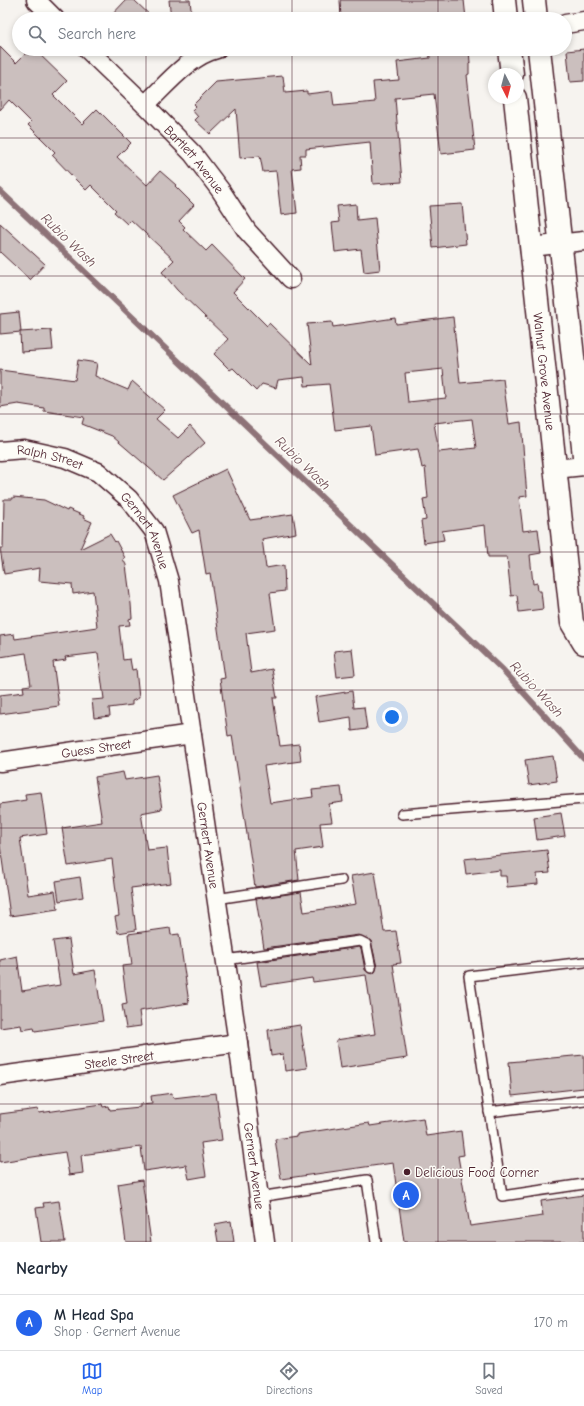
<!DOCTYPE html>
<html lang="en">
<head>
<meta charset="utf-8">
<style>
  :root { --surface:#fff; --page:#f2f2f3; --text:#1f2937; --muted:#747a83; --line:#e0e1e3; --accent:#2563eb }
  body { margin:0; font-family:"Comic Neue",sans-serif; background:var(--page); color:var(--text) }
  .compass { position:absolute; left:488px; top:68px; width:36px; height:36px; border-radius:50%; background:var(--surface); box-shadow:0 2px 6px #0003; rotate:174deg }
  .you { position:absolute; left:392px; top:717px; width:14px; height:14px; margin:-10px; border:3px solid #fff; border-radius:50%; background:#1a73e8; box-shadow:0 0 0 6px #1a73e833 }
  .badge { display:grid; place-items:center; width:26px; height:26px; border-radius:50%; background:var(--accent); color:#fff; font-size:13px; font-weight:700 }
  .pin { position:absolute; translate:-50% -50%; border:2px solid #fff; box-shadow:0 1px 4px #0006 }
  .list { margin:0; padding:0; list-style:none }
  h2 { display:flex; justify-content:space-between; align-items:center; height:52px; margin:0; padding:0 16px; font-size:17px }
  h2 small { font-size:13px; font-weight:400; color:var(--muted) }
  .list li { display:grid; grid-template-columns:26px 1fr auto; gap:12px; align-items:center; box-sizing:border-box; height:56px; padding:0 16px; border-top:1px solid var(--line) }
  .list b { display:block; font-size:15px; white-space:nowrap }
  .list p { margin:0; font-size:13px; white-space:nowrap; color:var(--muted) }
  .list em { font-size:13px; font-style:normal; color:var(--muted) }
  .icon { flex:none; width:22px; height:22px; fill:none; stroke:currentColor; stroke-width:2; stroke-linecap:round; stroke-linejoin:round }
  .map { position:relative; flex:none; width:584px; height:1242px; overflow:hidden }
  .search { position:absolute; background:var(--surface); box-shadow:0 2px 6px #0003; left:12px; right:12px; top:12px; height:44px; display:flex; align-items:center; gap:10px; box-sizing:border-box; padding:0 14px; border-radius:22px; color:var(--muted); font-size:15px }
  .sheet { height:108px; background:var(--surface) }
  nav { display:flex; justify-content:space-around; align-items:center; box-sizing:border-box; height:56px; border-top:1px solid var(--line); background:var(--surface); font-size:11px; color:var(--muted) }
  nav a { display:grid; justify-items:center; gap:2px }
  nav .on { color:var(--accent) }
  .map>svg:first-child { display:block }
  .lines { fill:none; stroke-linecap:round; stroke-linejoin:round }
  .stream { stroke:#8e7378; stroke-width:6 }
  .building { fill:#cbbfbe; stroke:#4a1f2b; fill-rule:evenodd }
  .lane-casing { stroke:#4a1f2b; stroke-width:12 }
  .street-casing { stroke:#4a1f2b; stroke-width:21 }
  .secondary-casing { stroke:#4a1f2b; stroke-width:25 }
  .lane { stroke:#fdfcf7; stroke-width:9 }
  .street { stroke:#fdfcf7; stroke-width:18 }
  .secondary { stroke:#fdfcf7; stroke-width:22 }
  .grid { fill:none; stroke:#4a1f2b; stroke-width:1; stroke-opacity:0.55 }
  .poi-dot { fill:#4a1f2b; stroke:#fdfcf7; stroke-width:1.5 }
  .labels { text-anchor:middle; stroke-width:3; stroke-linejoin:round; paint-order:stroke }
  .street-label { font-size:13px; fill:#4a1f2b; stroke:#fdfcf7 }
  .poi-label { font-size:13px; fill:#4a1f2b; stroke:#fdfcf7; text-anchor:start }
  .water-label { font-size:14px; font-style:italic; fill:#725058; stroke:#fdfcf7 }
</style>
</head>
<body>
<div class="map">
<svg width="584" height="1242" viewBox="0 0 584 1242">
  <rect width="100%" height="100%" fill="#f6f3ef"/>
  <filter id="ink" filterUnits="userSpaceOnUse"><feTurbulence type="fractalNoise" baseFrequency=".025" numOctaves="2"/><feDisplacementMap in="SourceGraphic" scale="8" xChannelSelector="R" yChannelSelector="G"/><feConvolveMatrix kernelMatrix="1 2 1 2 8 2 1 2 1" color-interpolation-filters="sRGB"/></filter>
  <g filter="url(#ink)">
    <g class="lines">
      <path class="stream" d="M0,191L503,670L584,759"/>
    </g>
    <g class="building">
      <path d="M126,0H134L154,19H108Z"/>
      <path d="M169,0H190L192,19H171Z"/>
      <path d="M340,0H464L466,19H341Z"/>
      <path d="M0,47L16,63L30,49H34L67,81L53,95L82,124L97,109L131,143L117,157L147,185L160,171L176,185L175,186L194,205L179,221L185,227L183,229L206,251L212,245L245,279L233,292L267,326L269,323L312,365L307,324L332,322L333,327L395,318L396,324L453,317L460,383L503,379L509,424L521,422L527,496L519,497L523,531L538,529L541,553L530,555L533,584L537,583L538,591H541L543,609L519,612L517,595L511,596L507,557H488L485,525L442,531L444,540L424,543L421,521L426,520L423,499L428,498L425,467L422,468L418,449L375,455L371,426L335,430L329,384L305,386L304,377L278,380L276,388L262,384L256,391L233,368L230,370L214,354L228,339L177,290L162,272L174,260L131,220L127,224L114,212L116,210L91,185L86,190L73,177L52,155L55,152L28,125L31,122L9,100L0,110ZM443,369L446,398L408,402L405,373ZM472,419L476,448L439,452L434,423Z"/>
      <path d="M429,49H469L470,63L469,64V74L467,75L475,150L441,154L434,94L395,98L402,182L373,184L370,142L306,149V155H300L301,168L292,169L297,213L281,215L276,171L263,172L260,156L240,158L236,109L210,134L195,120L198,117L192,110L196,106L194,104L216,82L283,76L285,93L307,91V94L332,91L334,106L375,102L373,82L399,80L397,62L430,58Z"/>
      <path d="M584,49V81L570,82L567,51Z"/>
      <path d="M356,204L357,220L375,218L380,270L364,272L361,249L335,252L332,223L339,222L337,206Z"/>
      <path d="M462,204L466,244L433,248L429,206Z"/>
      <path d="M0,223L45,264L30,280L0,252Z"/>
      <path d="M19,312L21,332L0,334V314Z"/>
      <path d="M51,330L53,350L21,352L20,332Z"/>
      <path d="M78,360L97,363L95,376L128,390L132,381L165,410L156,419L178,438L190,426L205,443L163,480L112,436L82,424L84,417L44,411V408L18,404L0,407V370L75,380Z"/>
      <path d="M226,469L250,520L293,514L296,533L262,539L266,568L284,565L285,591L270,593L275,629L246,633L251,673L272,669L277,698H273L280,746L299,744L301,761L264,766L270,803L313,797L312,790L341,787L343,802L329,804L332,822L320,823L323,847L296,851L299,880L255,887L232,735L228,736L220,679L225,678L210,573L206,574L199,530L192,533L173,495Z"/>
      <path d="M13,497L44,500L67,511L68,509L84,516L83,518L92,522L80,549L110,534L115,542L116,541L125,558L123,559L126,565L131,604L132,618L129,619L130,625L119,626L123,660L130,659L132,670L136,669L139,698L132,701V705L109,708L110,716L94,718L92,700L104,699L98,653L65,657L66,660L53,662L59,706L0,714V695L24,692L23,686L31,685L26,653L0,657V636L14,634L15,639L97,627L93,591L73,594L72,584L39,581L40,568L4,574L0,548H3L4,499H13Z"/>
      <path d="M352,649L355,675L337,677L334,651Z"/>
      <path d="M352,691L354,708L364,707L367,729L352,731L351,717L319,722L315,697Z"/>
      <path d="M553,756L557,781L529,785L525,760Z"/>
      <path d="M123,772L125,780L157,775L162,809L141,813L147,850L167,848L171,883L131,888L136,930L118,933L115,917L119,916L112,859L68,866L62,828L102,822L95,777Z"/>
      <path d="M41,792L47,834L20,838L28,895L55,891L58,909L10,916L0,845V804L26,800L25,794Z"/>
      <path d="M561,813L565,836L537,840L534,817Z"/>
      <path d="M547,850L550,873L537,874L538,884L507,887L506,876H500V870L466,874L464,859Z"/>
      <path d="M375,872L384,932L396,931L401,963L393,964L407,1058L340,1068L336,1040L375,1034L366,975L313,982L312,978L261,986L257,962L359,947L361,948L365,970L372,974L375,972L377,967L371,941L359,935L264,948L256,899L301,892L304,912L356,904L351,876Z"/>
      <path d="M80,877L83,897L59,901L56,881Z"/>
      <path d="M170,928L171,935L179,934L189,1003L139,1011L141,1026L126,1028L122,1005L127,1004L122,966L132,965L128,934Z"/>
      <path d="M69,939L74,974L95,970L103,1021L35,1031L34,1028L22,1030L21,1025L0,1028V960L17,956L22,991L60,985L53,941Z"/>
      <path d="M300,1025L307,1068L285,1071L283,1054L271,1056L268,1030Z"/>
      <path d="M584,1055V1088L512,1096L509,1062Z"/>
      <path d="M172,1093L173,1098L216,1093L222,1140L201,1143L206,1176L189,1179L186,1165L144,1171L141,1147L81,1155L83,1173L69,1175L65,1152L0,1162V1114L38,1109L39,1113L102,1104L103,1107L109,1106L110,1110L140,1107V1104L152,1103L151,1096Z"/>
      <path d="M423,1118L426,1136L461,1131L464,1155L458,1156L470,1226L543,1216L541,1201L584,1195V1242H404L393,1163L281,1179L275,1139L297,1136V1134L369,1123L370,1126Z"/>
      <path d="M142,1180L151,1242H126L118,1184Z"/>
      <path d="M59,1201L65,1242H41L36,1208L44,1207L43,1203Z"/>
      <path d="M231,1221L234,1242H218L215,1224Z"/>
    </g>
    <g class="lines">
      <g class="lane-casing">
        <g id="lane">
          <path d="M402,814L584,799"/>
          <path d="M216,899L341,880"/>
          <path d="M225,960L360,941L366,944L371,968"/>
          <path d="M584,962L469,976L502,1196L584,1184"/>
          <path d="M489,1112L584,1100"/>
          <path d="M259,1197L367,1180L376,1242"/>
        </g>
      </g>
      <g class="street-casing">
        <g id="street">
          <path d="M36,0L55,19"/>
          <path d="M565,24L584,21"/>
          <path id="s1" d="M87,49L145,105L193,154L221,191L247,231L291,279"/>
          <path d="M145,105C165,86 190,55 217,49"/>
          <path d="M531,247L584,241"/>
          <path id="s2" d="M0,451L24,449L65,458L98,472L129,499L154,531L169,581L238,1043L265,1242"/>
          <path d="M555,469L584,466"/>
          <path id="s3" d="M0,762L192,734"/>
          <path id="s4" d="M0,1076L238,1043"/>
        </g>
      </g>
      <g class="secondary-casing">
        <g id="secondary">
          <path d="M504,0L506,19"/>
          <path d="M534,0L536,19"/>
          <path d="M509,49L512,74"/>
          <path d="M539,49L584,456"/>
          <path id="s5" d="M515,98L572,623L584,643"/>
        </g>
      </g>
      <use href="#lane" class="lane"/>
      <use href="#street" class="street"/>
      <use href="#secondary" class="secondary"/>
    </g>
  </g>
  <path class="grid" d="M146,0V19M292,0V19M438,0V19M146,49V1242M292,49V1242M438,49V1242M0,138H584M0,276H584M0,414H584M0,552H584M0,690H584M0,828H584M0,966H584M0,1104H584"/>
  <circle class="poi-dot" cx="407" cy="1172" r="4"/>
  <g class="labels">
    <g class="street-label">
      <text dy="5" stroke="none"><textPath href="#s1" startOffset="154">Bartlett Avenue</textPath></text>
      <text dy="5" stroke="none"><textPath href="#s5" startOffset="275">Walnut Grove Avenue</textPath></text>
      <text dy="5" stroke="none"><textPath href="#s2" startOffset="51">Ralph Street</textPath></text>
      <text dy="5" stroke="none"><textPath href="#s2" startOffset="179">Gernert Avenue</textPath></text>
      <text dy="5" stroke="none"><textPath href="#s3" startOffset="97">Guess Street</textPath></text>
      <text dy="5" stroke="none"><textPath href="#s2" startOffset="503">Gernert Avenue</textPath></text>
      <text dy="5" stroke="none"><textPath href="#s4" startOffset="120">Steele Street</textPath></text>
      <text dy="5" stroke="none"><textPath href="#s2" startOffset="827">Gernert Avenue</textPath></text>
    </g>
    <g class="poi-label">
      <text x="415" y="1177">Delicious Food Corner</text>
    </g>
    <g class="water-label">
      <text transform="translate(69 240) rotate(44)" y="5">Rubio Wash</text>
      <text transform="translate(303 463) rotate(44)" y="5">Rubio Wash</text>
      <text transform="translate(537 689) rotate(47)" y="5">Rubio Wash</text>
    </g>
  </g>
</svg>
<svg class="compass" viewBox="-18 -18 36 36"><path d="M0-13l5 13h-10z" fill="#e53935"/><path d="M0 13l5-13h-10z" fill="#747a83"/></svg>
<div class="you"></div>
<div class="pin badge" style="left:406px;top:1195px">A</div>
<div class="search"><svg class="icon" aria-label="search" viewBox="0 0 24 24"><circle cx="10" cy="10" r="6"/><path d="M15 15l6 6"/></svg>Search here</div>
</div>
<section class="sheet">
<h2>Nearby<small></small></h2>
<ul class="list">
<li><span class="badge">A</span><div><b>M Head Spa</b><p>Shop · Gernert Avenue</p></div><em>170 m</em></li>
</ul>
</section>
<nav>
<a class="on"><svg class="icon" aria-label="map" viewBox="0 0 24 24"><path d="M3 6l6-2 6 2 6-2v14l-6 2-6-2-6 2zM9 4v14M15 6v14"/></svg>Map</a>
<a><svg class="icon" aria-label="directions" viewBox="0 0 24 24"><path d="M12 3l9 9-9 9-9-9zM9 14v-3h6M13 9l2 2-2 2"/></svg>Directions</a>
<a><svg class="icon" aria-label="saved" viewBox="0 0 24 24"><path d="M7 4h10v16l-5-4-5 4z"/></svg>Saved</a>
</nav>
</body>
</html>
